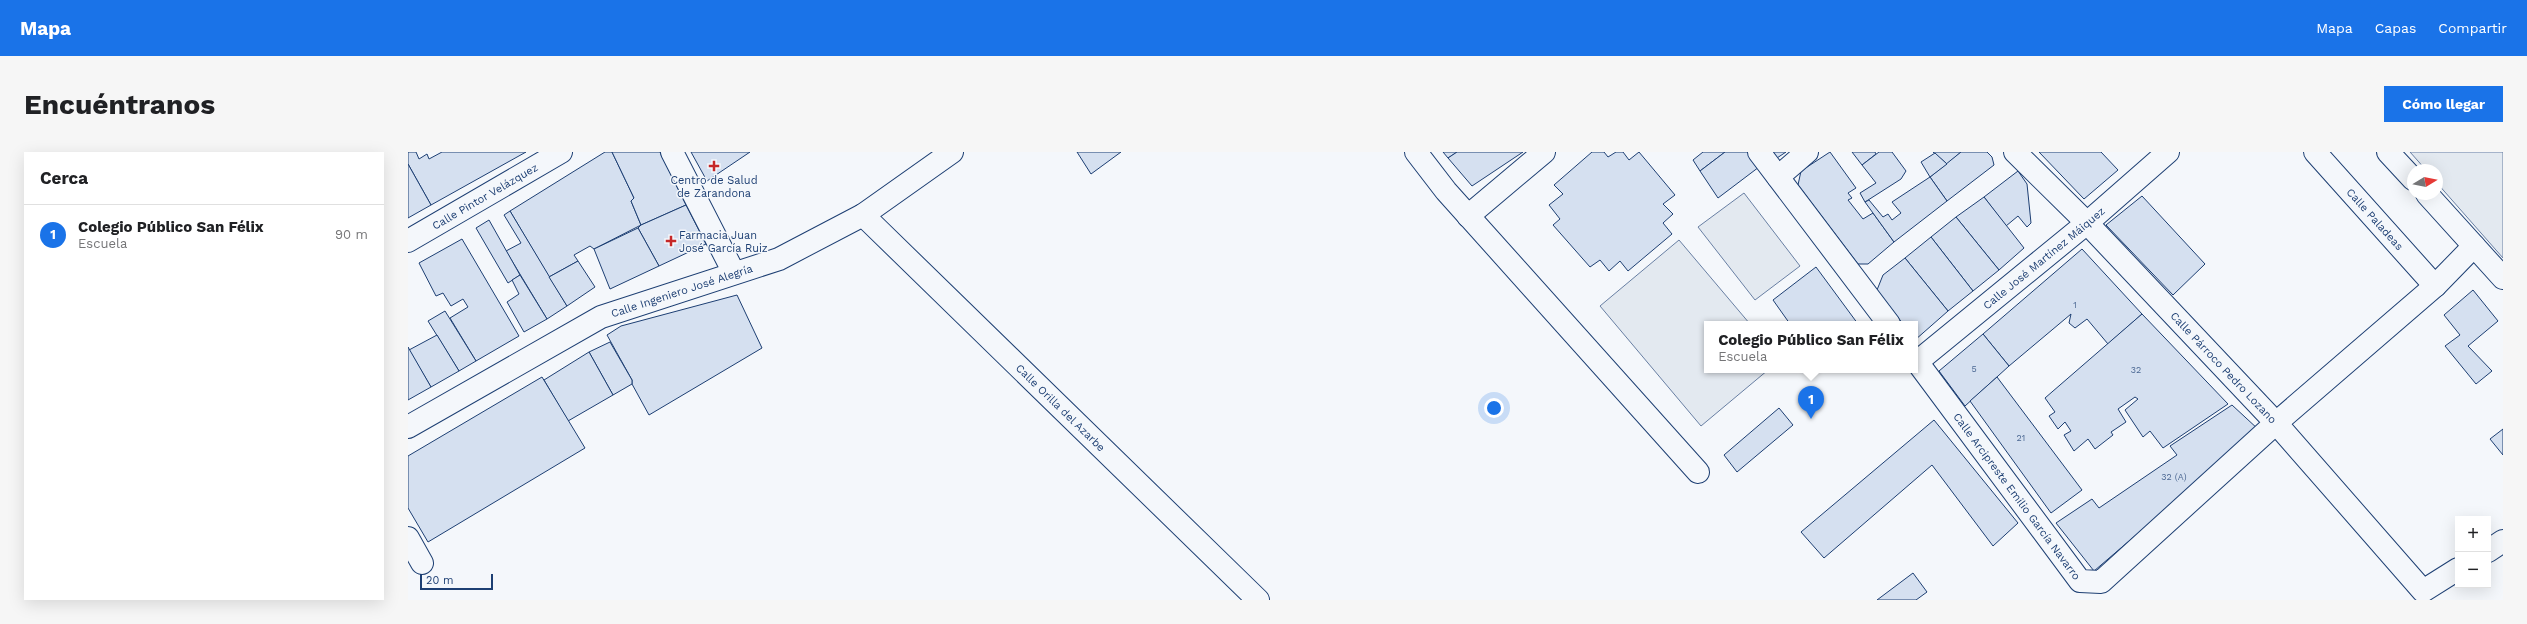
<!DOCTYPE html>
<html lang="es">
<head>
<meta charset="utf-8">
<style>
  :root { --surface:#fff; --page:#f6f6f6; --text:#202124; --muted:#757577; --line:#e0e0e0; --accent:#1a73e8 }
  body { margin:0; font-family:"Work Sans",sans-serif; background:var(--page); color:var(--text) }
  .controls { position:absolute; right:12px; bottom:12px; display:grid; overflow:hidden; border-radius:0px; box-shadow:0 4px 16px #0002 }
  .controls button { width:36px; height:36px; display:grid; place-items:center; padding:0; border:0; border-bottom:1px solid var(--line); background:var(--surface); color:var(--text); font:20px sans-serif }
  .compass { position:absolute; left:1999px; top:12px; width:36px; height:36px; border-radius:50%; background:var(--surface); box-shadow:0 4px 16px #0002; rotate:80deg }
  .scale { position:absolute; left:12px; bottom:10px; width:73px; box-sizing:border-box; padding-left:4px; border:2px solid #1d3f73; border-top:0; font-size:11px; line-height:14px; white-space:nowrap; color:#1d3f73; -webkit-text-stroke:3px #f4f7fb; paint-order:stroke }
  .you { position:absolute; left:1086px; top:256px; width:14px; height:14px; margin:-10px; border:3px solid #fff; border-radius:50%; background:#1a73e8; box-shadow:0 0 0 6px #1a73e833 }
  .badge { display:grid; place-items:center; width:26px; height:26px; border-radius:50%; background:var(--accent); color:#fff; font-size:13px; font-weight:700 }
  .pin { position:absolute; translate:-50% -33px; filter:drop-shadow(0 1px 2px #0008) }
  .pin::after { content:''; position:absolute; top:21px; width:14px; height:12px; background:inherit; clip-path:polygon(0 0,100% 0,50% 100%) }
  .popup { position:absolute; left:1296px; top:169px; width:214px; height:52px; box-sizing:border-box; display:grid; place-content:center; border-radius:0px; background:var(--surface); filter:drop-shadow(0 1px 3px #0005); font-size:13px; white-space:nowrap; color:var(--muted) }
  .popup b { font-size:15px; color:var(--text) }
  .popup::after { content:''; position:absolute; left:50%; top:100%; margin-left:-8px; border:8px solid transparent; border-top-color:var(--surface) }
  .list { margin:0; padding:0; list-style:none }
  h2 { display:flex; justify-content:space-between; align-items:center; height:52px; margin:0; padding:0 16px; font-size:17px }
  h2 small { font-size:13px; font-weight:400; color:var(--muted) }
  .list li { display:grid; grid-template-columns:26px 1fr auto; gap:12px; align-items:center; box-sizing:border-box; height:60px; padding:0 16px; border-top:1px solid var(--line) }
  .list b { display:block; font-size:15px; white-space:nowrap }
  .list p { margin:0; font-size:13px; white-space:nowrap; color:var(--muted) }
  .list em { font-size:13px; font-style:normal; color:var(--muted) }
  .map { position:relative; flex:none; width:2095px; height:448px; overflow:hidden; border-radius:0px }
  header { display:flex; align-items:center; gap:24px; box-sizing:border-box; height:56px; padding:0 20px; background:var(--accent); color:#fff }
  header strong { font-size:19px }
  nav { display:flex; gap:22px; margin-inline-start:auto; font-size:14px }
  .intro { display:flex; align-items:center; justify-content:space-between; box-sizing:border-box; height:96px; padding:0 24px }
  h1 { margin:0; font-size:28px }
  .button { padding:10px 18px; border-radius:0px; background:var(--accent); color:#fff; font-size:14px; font-weight:700 }
  main { display:flex; gap:24px; padding:0 24px }
  aside { flex:1; background:var(--surface); border-radius:0px; box-shadow:0 4px 16px #0002 }
  .map>svg:first-child { display:block }
  .green { fill:#e3e9f0; stroke:#687fa3 }
  .building { fill:#d5e0f0; stroke:#1d3f73 }
  .lines { fill:none; stroke-linecap:round; stroke-linejoin:round }
  .minor-casing { stroke:#1d3f73; stroke-width:24 }
  .minor { stroke:#f4f7fb; stroke-width:22 }
  .poi-dot { fill:#c62828; stroke:#f4f7fb; stroke-width:1.5 }
  .labels { text-anchor:middle; stroke-width:3; stroke-linejoin:round; paint-order:stroke }
  .number-label { font-size:9px; fill:#4b6792 }
  .poi-label { font-size:11px; fill:#1d3f73; stroke:#f4f7fb }
  .street-label { font-size:11px; fill:#1d3f73; stroke:#f4f7fb }
</style>
</head>
<body>
<header>
<strong>Mapa</strong>
<nav><a>Mapa</a><a>Capas</a><a>Compartir</a></nav>
</header>
<div class="intro"><h1>Encuéntranos</h1><a class="button">Cómo llegar</a></div>
<main>
<aside>
<h2>Cerca<small></small></h2>
<ul class="list">
<li><span class="badge">1</span><div><b>Colegio Público San Félix</b><p>Escuela</p></div><em>90 m</em></li>
</ul>
</aside>
<div class="map">
<svg width="2095" height="448" viewBox="0 0 2095 448">
  <rect width="100%" height="100%" fill="#f4f7fb"/>
  <g class="green">
    <path d="M2002,0H2095V106L2029,31V18H2018Z"/>
    <path d="M1336,41L1392,114L1347,148L1290,75Z"/>
    <path d="M1271,88L1342,172H1299V218H1360L1293,274L1192,154Z"/>
  </g>
  <g class="building">
    <path d="M0,0H8L11,7L19,2L21,7L34,0H118L23,53L0,12Z"/>
    <path d="M197,0H204L226,46L223,49L233,73L186,97L182,94L166,103L170,109L141,125L102,59Z"/>
    <path d="M204,0H252L278,53L233,73L223,49L226,46Z"/>
    <path d="M283,0H342L299,29Z"/>
    <path d="M669,0H713L683,22Z"/>
    <path d="M1035,0H1049L1040,6Z"/>
    <path d="M1049,0H1115L1064,34L1040,6Z"/>
    <path d="M1184,0H1196L1200,5L1208,0H1215L1221,8L1231,0L1267,43L1255,52L1265,62L1255,71L1264,82L1220,119L1212,109L1201,119L1192,108L1182,115L1145,73L1152,67L1141,53L1155,42L1146,33Z"/>
    <path d="M1295,0H1317L1292,19L1285,8Z"/>
    <path d="M1317,0H1340L1351,15L1310,46L1292,19Z"/>
    <path d="M1363,0H1378L1369,6Z"/>
    <path d="M1422,0L1448,36L1440,41L1444,46L1440,48L1455,67L1465,61L1486,90L1460,112H1450L1390,33L1393,19Z"/>
    <path d="M1444,0H1467L1468,2L1454,13Z"/>
    <path d="M1471,0H1484L1498,19L1493,27L1457,50L1452,41L1468,31L1454,13Z"/>
    <path d="M1525,0H1553L1539,12Z"/>
    <path d="M1553,0H1579L1584,5L1586,13L1539,49L1522,25Z"/>
    <path d="M1631,0H1693L1710,18L1676,47Z"/>
    <path d="M1527,1L1539,12L1522,25L1513,10Z"/>
    <path d="M0,12L23,53L0,66Z"/>
    <path d="M1610,19L1619,32L1623,71L1619,75L1610,64L1598,74L1576,45Z"/>
    <path d="M1522,25L1539,49L1486,90L1457,50L1461,48L1475,65L1480,62L1484,68L1493,61L1484,50Z"/>
    <path d="M1734,44L1797,112L1765,143L1698,73Z"/>
    <path d="M1576,45L1616,96L1591,118L1548,65Z"/>
    <path d="M278,53L298,92L251,114L230,76L233,73Z"/>
    <path d="M102,59L159,154L139,167L98,99L113,91L96,63Z"/>
    <path d="M1548,65L1591,118L1565,139L1523,85Z"/>
    <path d="M81,68L112,123L100,131L68,76Z"/>
    <path d="M230,76L251,114L202,137L186,97Z"/>
    <path d="M1523,85L1565,139L1540,159L1497,106Z"/>
    <path d="M54,87L111,184L68,209L42,166L60,155L55,147L43,154L35,141L28,144L11,111Z"/>
    <path d="M1674,97L1734,162L1700,192L1679,167L1667,176L1661,171L1663,162L1601,214L1575,182Z"/>
    <path d="M1497,106L1540,159L1507,188V172H1495L1469,138L1475,123Z"/>
    <path d="M170,109L187,135L159,154L141,125Z"/>
    <path d="M1408,115L1450,172H1382L1365,148Z"/>
    <path d="M112,123L139,167L116,180L99,150L111,142L104,128Z"/>
    <path d="M2065,138L2090,169L2060,194L2084,219L2068,232L2037,194L2052,183L2036,163Z"/>
    <path d="M329,143L354,196L241,263L224,232V228L199,183L213,174Z"/>
    <path d="M37,159L68,209L51,219L20,169Z"/>
    <path d="M1734,162L1820,252L1755,296L1742,279L1735,285L1717,258L1730,247L1727,245L1710,257L1718,270L1703,280L1705,283L1687,297L1680,287L1666,299L1656,283L1663,279L1657,270L1650,277L1641,264L1647,260L1637,246Z"/>
    <path d="M1575,182L1601,214L1557,254L1531,219Z"/>
    <path d="M29,183L51,219L23,235L1,198Z"/>
    <path d="M202,190L224,228V232L205,243L181,200Z"/>
    <path d="M0,195L23,235L0,248Z"/>
    <path d="M181,200L205,243L160,269L136,228Z"/>
    <path d="M134,225L177,296L20,390L0,356V304Z"/>
    <path d="M1589,225L1674,338L1643,361L1562,249Z"/>
    <path d="M1824,253L1851,278L1686,419L1648,371L1684,347L1691,356L1769,303L1762,294Z"/>
    <path d="M1371,256L1385,273L1329,320L1316,303Z"/>
    <path d="M1526,268L1610,371L1585,394L1524,313L1416,406L1393,380Z"/>
    <path d="M2095,277V303L2082,287Z"/>
    <path d="M1505,421L1519,440L1508,448H1469Z"/>
  </g>
  <g class="lines">
    <g class="minor-casing">
      <g id="minor">
        <path d="M264,0L326,121"/>
        <path d="M1008,0L1038,39L1290,320"/>
        <path d="M1351,0L1481,172"/>
        <path id="s1" d="M1607,0L1679,71L1868,271L2015,439L2050,417"/>
        <path id="s2" d="M1907,0L2027,134"/>
        <path d="M1980,0L2005,27"/>
        <path d="M1370,25L1399,0"/>
        <path d="M2019,42L2095,126"/>
        <path id="s3" d="M455,63L850,448"/>
        <path d="M1060,64L1136,0"/>
        <path id="s4" d="M0,89L153,0"/>
        <path id="s5" d="M1507,207L1672,429L1693,430L1868,271L2027,134L2066,94"/>
        <path id="s6" d="M1509,210L1679,71L1760,0"/>
        <path id="s7" d="M0,275L193,165L371,107L455,63L544,0"/>
        <path d="M0,386L14,411"/>
        <path d="M2080,399L2095,389"/>
      </g>
    </g>
    <use href="#minor" class="minor"/>
  </g>
  <g class="poi-dot">
    <path d="M304 8h4v4h4v4h-4v4h-4v-4h-4v-4h4z"/>
    <path d="M261 83h4v4h4v4h-4v4h-4v-4h-4v-4h4z"/>
  </g>
  <g class="labels">
    <g class="number-label">
      <text x="1667" y="156">1</text>
      <text x="1566" y="220">5</text>
      <text x="1728" y="221">32</text>
      <text x="1613" y="289">21</text>
      <text x="1766" y="328">32 (A)</text>
    </g>
    <g class="poi-label">
      <text x="306" y="32">Centro de Salud<tspan x="306" dy="13">de Zarandona</tspan></text>
      <text x="271" y="87" text-anchor="start">Farmacia Juan<tspan x="271" dy="13">José García Ruiz</tspan></text>
    </g>
    <g class="street-label">
      <text dy="4" stroke="none"><textPath href="#s4" startOffset="89">Calle Pintor Velázquez</textPath></text>
      <text dy="4" stroke="none"><textPath href="#s2" startOffset="90">Calle Paladeas</textPath></text>
      <text dy="4" stroke="none"><textPath href="#s6" startOffset="164">Calle José Martínez Máiquez</textPath></text>
      <text dy="4" stroke="none"><textPath href="#s7" startOffset="307">Calle Ingeniero José Alegría</textPath></text>
      <text dy="4" stroke="none"><textPath href="#s1" startOffset="300">Calle Párroco Pedro Lozano</textPath></text>
      <text dy="4" stroke="none"><textPath href="#s3" startOffset="276">Calle Orilla del Azarbe</textPath></text>
      <text dy="4" stroke="none"><textPath href="#s5" startOffset="171">Calle Arcipreste Emilio García Navarro</textPath></text>
    </g>
  </g>
</svg>
<div class="controls">
<button>+</button>
<button>−</button>
</div>
<svg class="compass" viewBox="-18 -18 36 36"><path d="M0-13l5 13h-10z" fill="#e53935"/><path d="M0 13l5-13h-10z" fill="#757577"/></svg>
<div class="scale">20 m</div>
<div class="you"></div>
<div class="pin badge" style="left:1403px;top:267px">1</div>
<div class="popup"><b>Colegio Público San Félix</b>Escuela</div>
</div>
</main>
</body>
</html>
